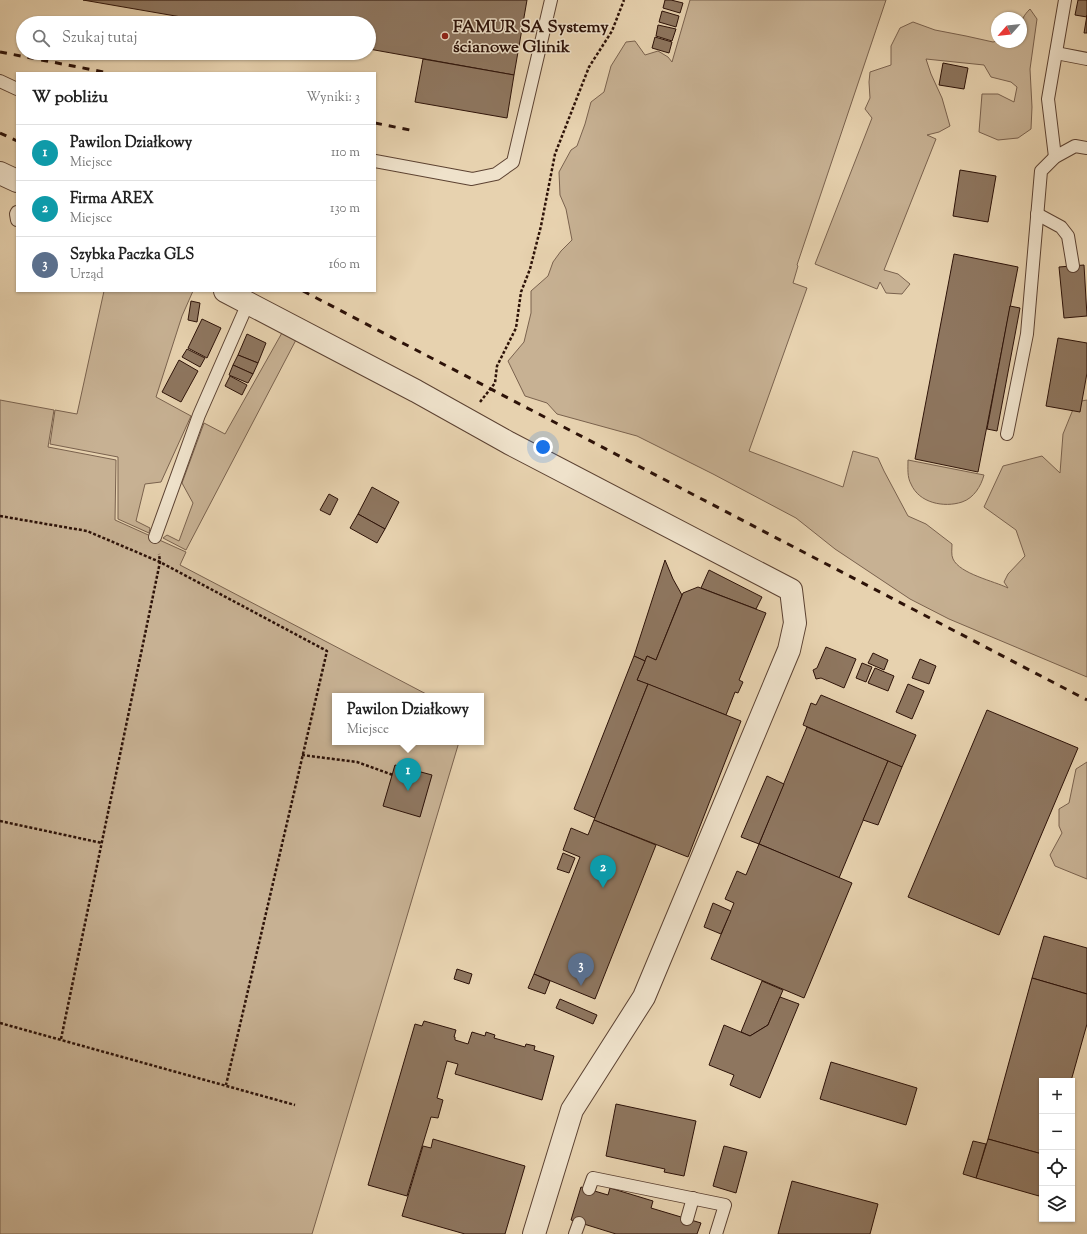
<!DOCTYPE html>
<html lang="pl">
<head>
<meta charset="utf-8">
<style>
  :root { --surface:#fff; --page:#f2f2f2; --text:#222; --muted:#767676; --line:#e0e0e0; --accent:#8f2418 }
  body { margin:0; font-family:"Sorts Mill Goudy",serif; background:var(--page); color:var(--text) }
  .controls { position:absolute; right:12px; bottom:12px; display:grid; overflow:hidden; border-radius:0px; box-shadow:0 1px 3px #0004 }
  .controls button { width:36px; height:36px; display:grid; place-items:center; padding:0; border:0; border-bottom:1px solid var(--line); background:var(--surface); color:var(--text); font:20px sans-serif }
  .compass { position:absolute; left:991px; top:12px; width:36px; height:36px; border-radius:50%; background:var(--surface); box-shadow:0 1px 3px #0004; rotate:243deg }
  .you { position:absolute; left:543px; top:447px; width:14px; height:14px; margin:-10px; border:3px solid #fff; border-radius:50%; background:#1a73e8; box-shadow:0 0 0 6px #1a73e833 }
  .badge { display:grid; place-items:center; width:26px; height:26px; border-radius:50%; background:var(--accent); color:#fff; font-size:13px; font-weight:700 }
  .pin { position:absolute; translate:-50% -33px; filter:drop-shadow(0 1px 2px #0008) }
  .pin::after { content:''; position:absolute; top:21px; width:14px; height:12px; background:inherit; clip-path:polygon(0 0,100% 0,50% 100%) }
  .popup { position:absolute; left:332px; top:693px; width:152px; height:52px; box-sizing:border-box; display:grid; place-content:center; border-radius:0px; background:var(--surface); filter:drop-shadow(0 1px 3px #0005); font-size:13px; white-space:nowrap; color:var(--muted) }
  .popup b { font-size:15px; color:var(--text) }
  .popup::after { content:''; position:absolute; left:50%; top:100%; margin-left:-8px; border:8px solid transparent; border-top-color:var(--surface) }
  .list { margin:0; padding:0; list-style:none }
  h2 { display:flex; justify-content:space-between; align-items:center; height:52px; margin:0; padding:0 16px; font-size:17px }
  h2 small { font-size:13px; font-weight:400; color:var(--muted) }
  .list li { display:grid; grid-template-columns:26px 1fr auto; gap:12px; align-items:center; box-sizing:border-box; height:56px; padding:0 16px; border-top:1px solid var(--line) }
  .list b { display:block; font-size:15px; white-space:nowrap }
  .list p { margin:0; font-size:13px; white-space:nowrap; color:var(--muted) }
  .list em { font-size:13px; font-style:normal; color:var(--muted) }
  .icon { flex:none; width:22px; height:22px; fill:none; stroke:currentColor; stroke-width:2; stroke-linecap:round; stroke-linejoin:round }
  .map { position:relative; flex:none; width:1087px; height:1234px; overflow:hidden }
  .search { position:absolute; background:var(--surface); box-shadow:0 1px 3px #0004; left:16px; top:16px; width:360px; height:44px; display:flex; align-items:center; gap:10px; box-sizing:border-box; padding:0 14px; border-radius:22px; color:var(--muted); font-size:15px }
  .panel { position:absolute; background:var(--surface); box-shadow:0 1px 3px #0004; left:16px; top:72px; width:360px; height:220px; border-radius:0px }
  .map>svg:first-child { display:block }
  .green { fill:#c7b193; stroke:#7a624e }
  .building { fill:#8e765f; stroke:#2d1208 }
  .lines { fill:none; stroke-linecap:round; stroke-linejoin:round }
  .service-casing { stroke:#5c4232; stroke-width:14 }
  .minor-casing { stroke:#5c4232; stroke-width:24 }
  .path { stroke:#2d1208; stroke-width:2.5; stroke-dasharray:3 2; stroke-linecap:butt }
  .service { stroke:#efe2cb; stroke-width:12 }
  .minor { stroke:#efe2cb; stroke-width:22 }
  .rail { stroke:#2d1208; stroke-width:3; stroke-dasharray:7 7; stroke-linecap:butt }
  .poi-dot { fill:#8f2418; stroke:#efe2cb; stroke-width:1.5 }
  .labels { text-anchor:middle; stroke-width:3; stroke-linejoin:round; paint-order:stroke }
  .poi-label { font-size:17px; font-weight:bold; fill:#2d1208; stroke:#efe2cb; text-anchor:start }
</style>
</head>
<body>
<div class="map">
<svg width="1087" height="1234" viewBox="0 0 1087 1234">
  <rect width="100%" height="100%" fill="#e7d2af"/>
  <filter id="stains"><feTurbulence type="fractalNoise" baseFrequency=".005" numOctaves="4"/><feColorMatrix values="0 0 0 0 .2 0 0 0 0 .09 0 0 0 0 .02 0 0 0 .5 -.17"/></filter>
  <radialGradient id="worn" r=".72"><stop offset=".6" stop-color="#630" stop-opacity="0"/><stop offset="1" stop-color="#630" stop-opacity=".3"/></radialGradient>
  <g class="green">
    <path d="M690,0H886L797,265L798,266L793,283L807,288L749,451L843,487L853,451L878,458L884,471L908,516L926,524L952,544C952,549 951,555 953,559C960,574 994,581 1008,588L1004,582L1008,574L1025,556L1016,530L984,507L1003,466L1042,456L1060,473L1063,434L1076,402L1087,400V677L949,619L910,599L835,549L796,518L713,474L637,436L557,414L547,403L525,396L508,361L524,342L531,313V291L548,276L553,262L561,251L572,240L566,209L560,195L559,172L571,150L577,146L585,124L591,102L604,92L611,66L626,42L635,41L645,55L658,51L668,57L672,62Z"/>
    <path d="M1030,9L1037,19L1030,69L1032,107L1031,129L1018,138L998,140L979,132L982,94H998L1014,102L1017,87L1011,82L991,77L984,65L926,59L931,74L942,98L950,126L939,132L927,135L936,139L884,270L898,274L910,284L902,294L886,293L880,282L877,289L815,264L872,118L865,109L870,98L869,82L870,72L891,65V46L900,28L913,22L935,30L966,36L993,42L997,41V42H1021C1021,27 1018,21 1030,9Z"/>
    <path d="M104,291H193L182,316L156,397L191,416L161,482L145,484L136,521L150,528L149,533L118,519V457L50,444L55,410L77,414Z"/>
    <path d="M283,331L297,338L186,550L163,538L167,535L179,541L193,503L182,483L204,423L225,434Z"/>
    <path d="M0,400L54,410L48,447L116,460L115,520L186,552L180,565L430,696H335V742H459L312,1234H0Z"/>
    <path d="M908,460L984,475C981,486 974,498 962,502C944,508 919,503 911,484C907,477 908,468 908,460Z"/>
    <path d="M1087,762V879L1055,866L1050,855L1062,833L1059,826V809L1069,803L1076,769Z"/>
  </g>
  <g class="building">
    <path d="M83,0H527L514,75L369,49V23H216Z"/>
    <path d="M665,0H671L683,3L680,13L663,8Z"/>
    <path d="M1078,0H1087V17L1075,15Z"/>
    <path d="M662,11L679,16L676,27L659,22Z"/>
    <path d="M1087,15V33H1084Z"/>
    <path d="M658,25L676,29L672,41L656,36Z"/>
    <path d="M655,37L672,42L669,53L652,48Z"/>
    <path d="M423,59L514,75L507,118L415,102Z"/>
    <path d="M943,63L968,68L964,89L939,85Z"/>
    <path d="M960,170L996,176L988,222L953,216Z"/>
    <path d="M954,254L1018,267L978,472L915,459Z"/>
    <path d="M1084,265L1087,316L1064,318L1059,267Z"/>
    <path d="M191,301L200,303L197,322L188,320Z"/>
    <path d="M1010,306L1020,308L997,431L987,429Z"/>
    <path d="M202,319L221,328L207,358L188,348Z"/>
    <path d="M247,334L266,343L258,363L238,355Z"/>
    <path d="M1058,338L1087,343V373L1080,412L1046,406Z"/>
    <path d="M187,349L205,358L200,367L182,357Z"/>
    <path d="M238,355L258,363L253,374L233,365Z"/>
    <path d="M179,360L198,371L181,402L162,392Z"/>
    <path d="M233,365L253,374L248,383L229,375Z"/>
    <path d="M230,376L247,385L242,395L225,386Z"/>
    <path d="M372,487L399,502L385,529L358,514Z"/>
    <path d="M329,494L338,499L330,515L320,510Z"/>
    <path d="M358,514L385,529L377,543L350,528Z"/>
    <path d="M665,560L673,579L682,595L656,660L647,656L645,661L634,656Z"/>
    <path d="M709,570L762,597L756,609L701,588Z"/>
    <path d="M698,587L766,613L739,680L743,682L738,693L735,692L726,715L637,680L647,656L656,660L683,593Z"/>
    <path d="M826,647L856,659L844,688L821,678L816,679L813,670L817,668Z"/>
    <path d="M873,653L888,660L884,670L868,663Z"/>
    <path d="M634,656L645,661L637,680L648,684L595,818L574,809Z"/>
    <path d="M920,659L936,666L929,684L912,678Z"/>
    <path d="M862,663L872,667L866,682L856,678Z"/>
    <path d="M875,668L894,676L888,691L868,683Z"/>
    <path d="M648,684L741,721L688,857L594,820Z"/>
    <path d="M908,684L924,691L912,719L896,712Z"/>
    <path d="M821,695L916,735L902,767L803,725L811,703L816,705Z"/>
    <path d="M987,710L1078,748L999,935L908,897Z"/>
    <path d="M807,727L888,761L839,878L759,844Z"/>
    <path d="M888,761L902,767L878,825L863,820Z"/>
    <path d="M395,765L432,775L420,817L383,806Z"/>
    <path d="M767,776L784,784L759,844L741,837Z"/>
    <path d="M594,820L656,845L595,999L534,974L580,857L563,850L571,828L588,835Z"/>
    <path d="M759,844L852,883L804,998L711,959L734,903L725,899L737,871L746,875Z"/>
    <path d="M563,853L575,858L569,873L557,869Z"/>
    <path d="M713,903L731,911L721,934L704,927Z"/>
    <path d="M1044,936L1087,948V994L1032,978Z"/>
    <path d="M457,969L472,974L469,984L454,979Z"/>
    <path d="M534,974L550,981L545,994L528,988Z"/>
    <path d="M1032,978L1087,994V1024L1071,1081H1042V1154L988,1139Z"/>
    <path d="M762,981L783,990L768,1025L750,1036L741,1032Z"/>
    <path d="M780,997L799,1004L760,1098L730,1085L734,1075L709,1065L724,1025L750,1036L768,1025Z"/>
    <path d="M560,999L597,1015L593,1024L556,1008Z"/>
    <path d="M424,1021L456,1030L454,1037H455V1040L468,1044L472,1032L485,1036L486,1032L495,1035L494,1038L525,1047L526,1044L535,1046L534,1050L554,1056L542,1100L455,1074L458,1064L447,1061L437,1098L443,1100L438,1118L431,1117L407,1196L368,1185L415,1024L422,1026Z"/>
    <path d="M831,1062L917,1088L906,1125L820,1099Z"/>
    <path d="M616,1104L696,1121L684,1176L664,1172L665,1169L606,1156Z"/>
    <path d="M433,1139L525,1166L505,1234H465L402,1216L423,1146L431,1148Z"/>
    <path d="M988,1139L1042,1154V1185L1039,1196L976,1178Z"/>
    <path d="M973,1141L986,1144L976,1178L963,1174Z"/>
    <path d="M724,1146L747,1152L736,1193L713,1186Z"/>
    <path d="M792,1181L878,1204L870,1234H778Z"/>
    <path d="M581,1187L608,1195L610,1188L653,1201L651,1208L701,1223L697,1234H616L571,1220Z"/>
  </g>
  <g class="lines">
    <g class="service-casing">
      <g id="service">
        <path d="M1056,53L1087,59"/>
        <path d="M0,81L17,89"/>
        <path d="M1055,157L1048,99L1065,0"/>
        <path d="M375,161L472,179L496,174L513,162L551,0"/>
        <path d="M17,212L16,214L17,220"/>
        <path d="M1037,214L1061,227L1068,236L1073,266"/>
        <path d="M1007,434L1027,334L1041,171L1055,157L1075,146L1087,148"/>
        <path d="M155,537L199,415L248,303"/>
        <path d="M589,1189L593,1178L725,1205L716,1234"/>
        <path d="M687,1219L693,1198"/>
        <path d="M575,1234L579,1223"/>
      </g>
    </g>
    <g class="minor-casing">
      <g id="minor">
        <path d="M0,173L17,181"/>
        <path d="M225,291L416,391L509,443L791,590L795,623L789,650L644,997L572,1110L534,1234"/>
      </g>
    </g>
    <g class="path">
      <path d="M480,402L495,383L497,366L516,328L521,292L530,269L541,226L555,154L589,67L612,31L624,0"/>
      <path d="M0,516L87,531L160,562L327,651L226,1085"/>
      <path d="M302,755L357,762L393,775"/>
      <path d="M0,821L102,843"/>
      <path d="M0,1023L295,1105"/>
      <path d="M61,1039L160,562L159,554"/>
    </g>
    <use href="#service" class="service"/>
    <use href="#minor" class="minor"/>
    <g class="rail">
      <path d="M0,52L109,73"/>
      <path d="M375,123L410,130"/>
      <path d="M0,133L17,141"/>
      <path d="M303,291L1087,700"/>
    </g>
  </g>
  <circle class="poi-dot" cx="445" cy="36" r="4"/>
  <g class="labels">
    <g class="poi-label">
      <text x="453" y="32">FAMUR SA Systemy<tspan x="453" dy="20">ścianowe Glinik</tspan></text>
    </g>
  </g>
  <rect width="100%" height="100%" filter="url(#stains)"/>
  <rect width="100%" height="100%" fill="url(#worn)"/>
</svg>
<div class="controls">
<button>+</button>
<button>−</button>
<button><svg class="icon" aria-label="locate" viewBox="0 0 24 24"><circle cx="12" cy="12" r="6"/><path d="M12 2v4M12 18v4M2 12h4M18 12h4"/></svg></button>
<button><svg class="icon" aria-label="layers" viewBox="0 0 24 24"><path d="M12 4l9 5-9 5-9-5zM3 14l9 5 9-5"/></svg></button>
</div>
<svg class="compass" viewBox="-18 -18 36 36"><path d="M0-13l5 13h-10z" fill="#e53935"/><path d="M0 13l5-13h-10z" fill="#767676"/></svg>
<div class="you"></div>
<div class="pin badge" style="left:408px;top:791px;background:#0f9aa8">1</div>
<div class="popup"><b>Pawilon Działkowy</b>Miejsce</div>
<div class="pin badge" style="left:603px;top:888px;background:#0f9aa8">2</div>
<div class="pin badge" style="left:581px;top:986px;background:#5c6f8a">3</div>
<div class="search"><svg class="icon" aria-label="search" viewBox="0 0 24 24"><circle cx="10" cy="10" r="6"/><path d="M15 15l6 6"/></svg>Szukaj tutaj</div>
<section class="panel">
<h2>W pobliżu<small>Wyniki: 3</small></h2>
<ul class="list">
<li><span class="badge" style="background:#0f9aa8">1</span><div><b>Pawilon Działkowy</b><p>Miejsce</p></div><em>110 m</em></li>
<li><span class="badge" style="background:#0f9aa8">2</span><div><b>Firma AREX</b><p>Miejsce</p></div><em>130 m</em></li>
<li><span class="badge" style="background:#5c6f8a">3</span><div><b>Szybka Paczka GLS</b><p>Urząd</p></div><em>160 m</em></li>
</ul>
</section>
</div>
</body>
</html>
